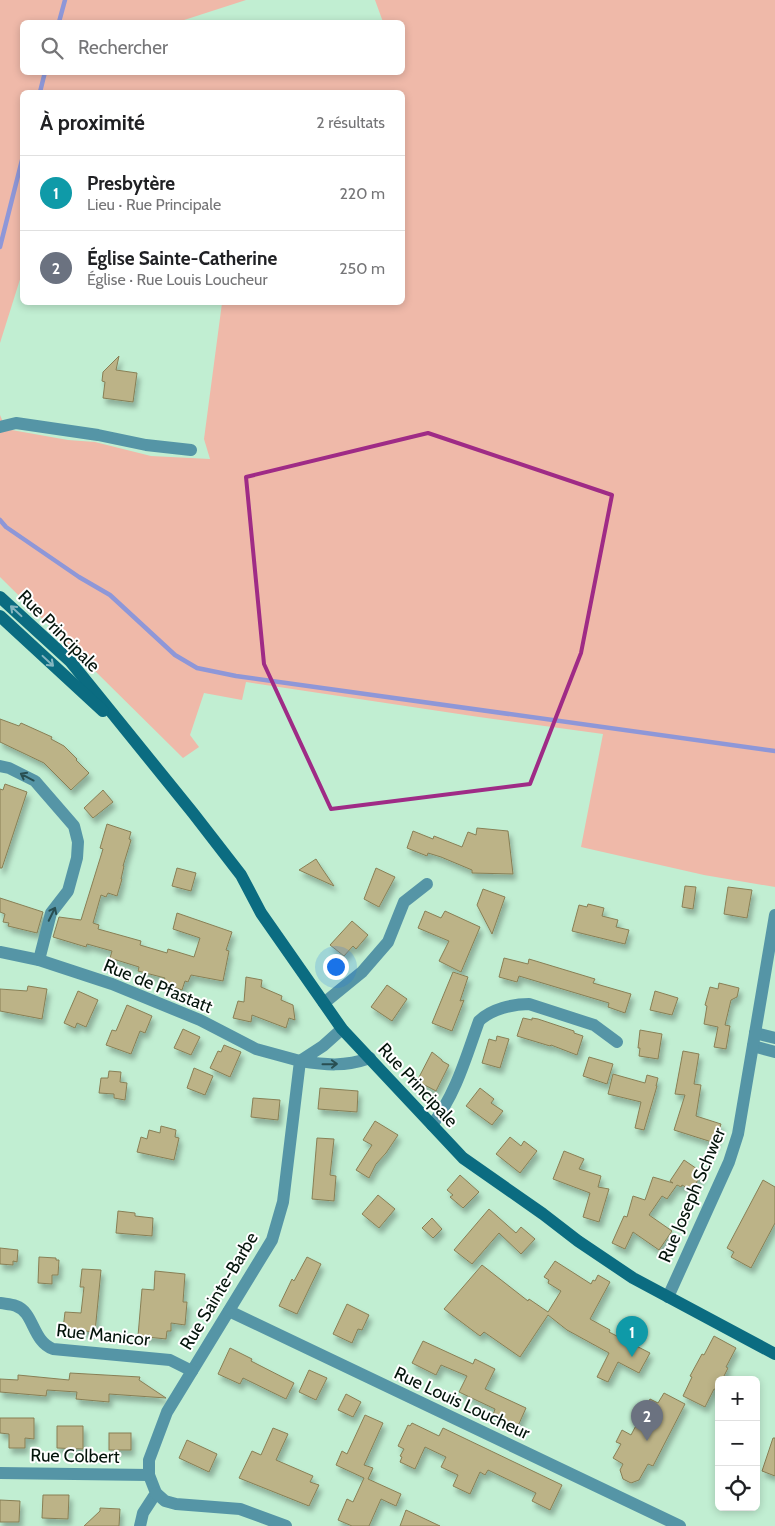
<!DOCTYPE html>
<html lang="fr">
<head>
<meta charset="utf-8">
<style>
  :root { --surface:#fff; --page:#f2f2f2; --text:#202124; --muted:#757577; --line:#e0e0e0; --accent:#111827 }
  body { margin:0; font-family:Cabin,sans-serif; background:var(--page); color:var(--text) }
  .controls { position:absolute; right:15px; bottom:15px; display:grid; overflow:hidden; border-radius:8px; box-shadow:0 2px 8px #0003 }
  .controls button { width:45px; height:45px; display:grid; place-items:center; padding:0; border:0; border-bottom:1px solid var(--line); background:var(--surface); color:var(--text); font:25px sans-serif }
  .you { position:absolute; left:335px; top:966px; width:18px; height:18px; margin:-12px; border:4px solid #fff; border-radius:50%; background:#1a73e8; box-shadow:0 0 0 8px #1a73e833 }
  .badge { display:grid; place-items:center; width:32px; height:32px; border-radius:50%; background:var(--accent); color:#fff; font-size:16px; font-weight:700 }
  .pin { position:absolute; translate:-50% -41px; filter:drop-shadow(0 1px 2px #0008) }
  .pin::after { content:''; position:absolute; top:26px; width:18px; height:15px; background:inherit; clip-path:polygon(0 0,100% 0,50% 100%) }
  .list { margin:0; padding:0; list-style:none }
  h2 { display:flex; justify-content:space-between; align-items:center; height:65px; margin:0; padding:0 20px; font-size:21px }
  h2 small { font-size:16px; font-weight:400; color:var(--muted) }
  .list li { display:grid; grid-template-columns:32px 1fr auto; gap:15px; align-items:center; box-sizing:border-box; height:75px; padding:0 20px; border-top:1px solid var(--line) }
  .list b { display:block; font-size:19px; white-space:nowrap }
  .list p { margin:0; font-size:16px; white-space:nowrap; color:var(--muted) }
  .list em { font-size:16px; font-style:normal; color:var(--muted) }
  .icon { flex:none; width:28px; height:28px; fill:none; stroke:currentColor; stroke-width:2; stroke-linecap:round; stroke-linejoin:round }
  .map { position:relative; flex:none; width:775px; height:1526px; overflow:hidden }
  .search { position:absolute; background:var(--surface); box-shadow:0 2px 8px #0003; left:20px; top:20px; width:385px; height:55px; display:flex; align-items:center; gap:12px; box-sizing:border-box; padding:0 18px; border-radius:8px; color:var(--muted); font-size:19px }
  .panel { position:absolute; background:var(--surface); box-shadow:0 2px 8px #0003; left:20px; top:90px; width:385px; height:215px; border-radius:8px }
  .map>svg:first-child { display:block }
  .green { fill:#efb9a9 }
  .lines { fill:none; stroke-linecap:round; stroke-linejoin:round }
  .stream { stroke:#8e97d8; stroke-width:4.5 }
  .building { fill:#bcb387; stroke:#887f55; filter:url(#shadow) }
  .minor { stroke:#5595a6; stroke-width:12 }
  .secondary { stroke:#0b6c81; stroke-width:12 }
  .oneway { stroke:#85b6c0 }
  .oneway2 { stroke:#284e51 }
  .marked { fill:none; stroke:#9f2b86; stroke-width:4; stroke-linejoin:round }
  .labels { text-anchor:middle; stroke-width:4; stroke-linejoin:round; paint-order:stroke }
  .street-label { font-size:18px; fill:#04140b; stroke:#fff }
</style>
</head>
<body>
<div class="map">
<svg width="775" height="1526" viewBox="0 0 775 1526">
  <defs>
    <filter id="shadow"><feDropShadow dx="3" dy="5.5" stdDeviation="2.5" flood-color="#0004"/></filter>
  </defs>
  <rect width="100%" height="100%" fill="#c1eed2"/>
  <path class="green" d="M0,0H246L178,22H22V72H402V22H383L375,0H775V887L704,875L581,847L603,734L479,717L246,682L242,700L204,693L190,735L199,747L183,758L0,577V415L6,429L68,440L95,442L151,456L210,459L204,439L222,303L402,302V92H22V273L0,343Z"/>
  <g class="lines">
    <g class="stream">
      <path d="M59,22L65,0"/>
      <path d="M40,92L45,72"/>
      <path d="M0,247L22,160"/>
      <path d="M0,520L6,527L79,577L110,595L175,655L197,668L236,676L775,751"/>
    </g>
  </g>
  <g class="building">
    <path d="M119,356L116,370L137,373L133,402L103,398L105,382L102,381L103,372Z"/>
    <path d="M0,719L19,726L21,723L52,737L51,739L64,746L77,759L76,760L89,773L71,790L44,763L0,742Z"/>
    <path d="M5,784L27,792L2,868H0V789L3,790Z"/>
    <path d="M103,790L113,802L93,818L84,808Z"/>
    <path d="M107,824L131,832L129,839L131,840L123,866H124L121,879H122L117,896L108,893L106,897L101,895L93,923L99,925L98,929L141,941L140,945L167,953L168,949L194,957L200,938L173,929L177,913L232,932L226,950L229,951L223,981L191,975L188,982L185,981L182,990L163,983L165,978L138,971L139,967L110,958L112,951L87,944L86,947L53,937L59,917L81,920L103,849L100,848Z"/>
    <path d="M477,828L508,831L513,874L472,873V870L441,857L428,853L427,856L407,848L413,831L433,839L434,836L462,847L468,832L476,835Z"/>
    <path d="M316,859L321,867L334,886L299,870Z"/>
    <path d="M177,868L196,873L191,891L172,886Z"/>
    <path d="M376,868L395,877L379,907L364,899Z"/>
    <path d="M685,886L696,887L693,909L682,907Z"/>
    <path d="M728,887L752,890L747,918L724,914Z"/>
    <path d="M483,889L505,897L492,934L477,905Z"/>
    <path d="M0,898L43,912L37,933L8,926L9,923L3,922L5,914L0,912Z"/>
    <path d="M588,904L604,908L602,916L618,920L616,927L629,930L625,944L572,931L579,905L587,907Z"/>
    <path d="M425,911L441,918L445,911L480,927L461,972L439,961L449,941L418,928Z"/>
    <path d="M352,921L368,935L356,949L353,946L344,956L330,945Z"/>
    <path d="M504,958L528,964L529,959L595,979L593,983L631,994L625,1013L608,1007L609,1003L519,976L517,982L499,977Z"/>
    <path d="M453,972L468,977L460,1001L464,1000L452,1031L432,1023Z"/>
    <path d="M246,977L262,980L261,987L282,996L281,1000L293,1005L295,1020L289,1018L286,1028L252,1015L251,1022L233,1018L238,1001L244,1002Z"/>
    <path d="M719,983L739,988L737,997L731,1000L725,1025L730,1026L726,1049L714,1047L718,1027L704,1024L707,1006L705,1005L710,987L718,989Z"/>
    <path d="M387,985L407,999L392,1021L371,1007Z"/>
    <path d="M28,986L47,989L42,1019L0,1011V989L27,991Z"/>
    <path d="M78,991L98,1000L86,1027L77,1023L75,1028L64,1023Z"/>
    <path d="M655,991L678,998L672,1015L650,1010Z"/>
    <path d="M127,1005L152,1016L145,1033L140,1031L131,1054L106,1045L112,1030L116,1031Z"/>
    <path d="M523,1018L532,1020V1018L538,1019L574,1031V1033L583,1036L577,1055L551,1045L550,1046L517,1036Z"/>
    <path d="M183,1029L200,1037L191,1055L174,1048Z"/>
    <path d="M640,1030L662,1034L658,1059L639,1056L640,1048H638Z"/>
    <path d="M497,1036L509,1039L500,1068L482,1063L489,1039L496,1041Z"/>
    <path d="M224,1045L241,1052L230,1077L210,1068L218,1051L221,1052Z"/>
    <path d="M683,1051L699,1054L694,1084L701,1085L696,1116L721,1124L715,1143L674,1130L685,1095L675,1094Z"/>
    <path d="M432,1052L442,1060V1061L449,1065L436,1091L417,1081Z"/>
    <path d="M589,1057L613,1064L607,1084L583,1076Z"/>
    <path d="M194,1068L213,1076L205,1095L187,1088Z"/>
    <path d="M109,1071L121,1072L120,1082L127,1083L125,1100L114,1098V1094L99,1093L101,1078H108Z"/>
    <path d="M613,1074L645,1083L647,1075L658,1078L656,1086H657L644,1130L635,1128L641,1102L608,1094Z"/>
    <path d="M320,1088L358,1091L357,1112L318,1109Z"/>
    <path d="M480,1088L494,1099L491,1103L503,1111L492,1125L466,1106Z"/>
    <path d="M253,1098L280,1100L278,1120L251,1117Z"/>
    <path d="M375,1121L398,1135L386,1153L376,1164L369,1178L356,1170L372,1145L363,1140Z"/>
    <path d="M161,1126L176,1130L175,1137L179,1138L174,1160L137,1152L141,1137L147,1139L149,1130L160,1133Z"/>
    <path d="M510,1137L521,1146L524,1141L537,1151L520,1173L496,1154Z"/>
    <path d="M317,1138L334,1139L330,1175L336,1176L334,1201L312,1199Z"/>
    <path d="M564,1151L584,1159L579,1169L601,1176L598,1187L609,1189L599,1222L583,1217L590,1193L553,1179Z"/>
    <path d="M684,1160L703,1173L691,1190L682,1185L681,1187L677,1185L667,1199L662,1196L649,1215L672,1231L659,1250L633,1232L625,1249L612,1243L624,1216L627,1217L633,1196L645,1200L653,1177L673,1183L670,1181Z"/>
    <path d="M460,1175L479,1192L463,1208L450,1197L453,1195L447,1190Z"/>
    <path d="M763,1180L775,1187V1223L751,1268L731,1257L734,1252L727,1248Z"/>
    <path d="M378,1195L395,1209L379,1228L362,1214Z"/>
    <path d="M489,1209L516,1233L521,1227L535,1239L521,1254L499,1233L472,1264L454,1250Z"/>
    <path d="M118,1211L135,1213V1216L153,1218L152,1236L116,1233Z"/>
    <path d="M432,1218L442,1229L433,1238L422,1228Z"/>
    <path d="M0,1248L18,1250L17,1262L13,1261V1265L0,1264Z"/>
    <path d="M39,1257L56,1258V1260H59L58,1275H52V1284L38,1283Z"/>
    <path d="M307,1257L321,1264L297,1314L279,1306L292,1279L294,1281Z"/>
    <path d="M555,1261L591,1284L593,1280L595,1281L598,1275L610,1282L590,1319L610,1330L609,1332L650,1353L639,1373L618,1362L608,1382L597,1377L609,1353L567,1330L548,1315L520,1357L484,1332L480,1336L444,1309L482,1265L528,1301L529,1299L548,1312L561,1291L548,1283L549,1280L544,1277Z"/>
    <path d="M82,1269L101,1270L95,1332L63,1329L65,1312L81,1313L84,1287H80Z"/>
    <path d="M155,1271L185,1274L183,1302H187L185,1325L171,1323V1331H167L166,1339L138,1336L142,1289L154,1290Z"/>
    <path d="M347,1304L369,1315L362,1330L358,1329L352,1343L333,1334Z"/>
    <path d="M714,1336L736,1348L726,1367L728,1368L722,1380H719V1386L717,1390L714,1389L705,1407L683,1396L692,1377L690,1376L702,1354L704,1355Z"/>
    <path d="M423,1341L473,1364L475,1359L495,1369L485,1389L526,1408L518,1426L493,1415L495,1409L459,1392L467,1376L441,1365L436,1375L412,1363Z"/>
    <path d="M230,1348L252,1359L251,1361L294,1383L286,1399L243,1378L240,1384L218,1374Z"/>
    <path d="M309,1370L327,1378L316,1400L299,1392Z"/>
    <path d="M70,1373L140,1377L139,1380L166,1398L109,1394V1402L76,1399L77,1392L47,1390L46,1396L0,1392V1379L18,1380V1375L69,1380Z"/>
    <path d="M664,1393L685,1404L653,1466L648,1464L639,1480L631,1483L623,1479L620,1470L623,1464L613,1458L621,1444L616,1442L622,1430L631,1435L650,1399L658,1403Z"/>
    <path d="M346,1394L361,1402L353,1417L338,1410Z"/>
    <path d="M365,1415L383,1423L364,1465L373,1468L368,1479L401,1494L396,1506L381,1499L369,1526H352L338,1520L347,1499L353,1502L364,1478L336,1465L342,1451L347,1454Z"/>
    <path d="M0,1418H34V1439L25,1438V1448H9V1434L0,1433Z"/>
    <path d="M412,1423L439,1436L443,1428L562,1485L550,1510L532,1501L536,1493L488,1470L485,1475L480,1472L470,1494L453,1486L458,1475L441,1467L446,1457L425,1447L415,1469L400,1462L402,1457L400,1456L404,1449L398,1446L408,1425L410,1426Z"/>
    <path d="M57,1426H83V1449L57,1448Z"/>
    <path d="M273,1428L288,1434L276,1460L313,1476L310,1482L319,1485L309,1506L239,1478L252,1451L261,1455Z"/>
    <rect x="109" y="1433" width="22" height="17"/>
    <path d="M773,1438H775V1476L762,1471Z"/>
    <path d="M187,1440L217,1454L209,1472L179,1458Z"/>
    <path d="M43,1495H69L68,1519L42,1518Z"/>
    <path d="M0,1500L20,1501L19,1522H0Z"/>
    <path d="M100,1508L120,1509L119,1526H84L100,1511Z"/>
    <path d="M406,1510L440,1526H400Z"/>
  </g>
  <g class="lines">
    <g class="minor">
      <path d="M0,427L16,423L98,435L146,445L191,450"/>
      <path d="M0,766L9,768L35,781L74,826L78,842L77,858L68,891L51,913L39,960"/>
      <path d="M0,952L39,960L112,984L200,1020L256,1049L300,1061L283,1202L272,1240L167,1412L149,1460V1475L156,1493L143,1513L140,1526"/>
      <path d="M324,1003L362,972L388,942L404,902L427,884"/>
      <path d="M342,1029L323,1046L300,1061C326,1065 344,1067 370,1058"/>
      <path d="M755,1033L775,1038"/>
      <path d="M753,1046L775,1052"/>
      <path d="M432,1125C456,1094 466,1057 479,1021C491,1009 513,1004 529,1004L594,1025L617,1042"/>
      <path d="M668,1297L729,1162L738,1134L775,915"/>
      <path d="M0,1303C5,1304 11,1304 16,1306C34,1312 32,1341 53,1349L170,1360L192,1371"/>
      <path d="M229,1311L680,1526"/>
      <path d="M0,1473L149,1475"/>
      <path d="M156,1493L165,1501L176,1504L240,1509L286,1526"/>
    </g>
    <g class="secondary">
      <path d="M0,597L70,661L193,813L241,875L261,913L342,1029L463,1158L543,1214L578,1241L633,1278L775,1354"/>
      <path d="M0,616L103,711"/>
    </g>
  </g>
  <defs><path id="oneway-shaft" d="M-6 0H5M1.5-3L5.5 0L1.5 3" fill="none" stroke-width="1.6" stroke-linecap="round" stroke-linejoin="round" transform="scale(1.25)"/></defs>
  <g class="oneway">
    <use href="#oneway-shaft" transform="translate(16 611) rotate(-137)"/>
    <use href="#oneway-shaft" transform="translate(48 661) rotate(43)"/>
  </g>
  <g class="oneway2">
    <use href="#oneway-shaft" transform="translate(27 777) rotate(-152)"/>
    <use href="#oneway-shaft" transform="translate(52 914) rotate(-64)"/>
    <use href="#oneway-shaft" transform="translate(330 1064) rotate(-1)"/>
  </g>
  <path class="marked" d="M428,433L612,495L581,653L530,784L331,809L264,664L246,477Z"/>
  <g class="labels">
    <g class="street-label">
      <text transform="translate(59 631) rotate(45)" y="6">Rue Principale</text>
      <text transform="translate(158 986) rotate(22)" y="6">Rue de Pfastatt</text>
      <text transform="translate(418 1085) rotate(47)" y="6">Rue Principale</text>
      <text transform="translate(692 1195) rotate(-67)" y="6">Rue Joseph Schwer</text>
      <text transform="translate(219 1291) rotate(-59)" y="6">Rue Sainte-Barbe</text>
      <text transform="translate(103 1335) rotate(6)" y="6">Rue Manicor</text>
      <text transform="translate(462 1403) rotate(25)" y="6">Rue Louis Loucheur</text>
      <text transform="translate(75 1456) rotate(1)" y="6">Rue Colbert</text>
    </g>
  </g>
</svg>
<div class="controls">
<button>+</button>
<button>−</button>
<button><svg class="icon" aria-label="locate" viewBox="0 0 24 24"><circle cx="12" cy="12" r="6"/><path d="M12 2v4M12 18v4M2 12h4M18 12h4"/></svg></button>
</div>
<div class="you"></div>
<div class="pin badge" style="left:632px;top:1357px;background:#0f9aa8">1</div>
<div class="pin badge" style="left:647px;top:1441px;background:#6b7280">2</div>
<div class="search"><svg class="icon" aria-label="search" viewBox="0 0 24 24"><circle cx="10" cy="10" r="6"/><path d="M15 15l6 6"/></svg>Rechercher</div>
<section class="panel">
<h2>À proximité<small>2 résultats</small></h2>
<ul class="list">
<li><span class="badge" style="background:#0f9aa8">1</span><div><b>Presbytère</b><p>Lieu · Rue Principale</p></div><em>220 m</em></li>
<li><span class="badge" style="background:#6b7280">2</span><div><b>Église Sainte-Catherine</b><p>Église · Rue Louis Loucheur</p></div><em>250 m</em></li>
</ul>
</section>
</div>
</body>
</html>
